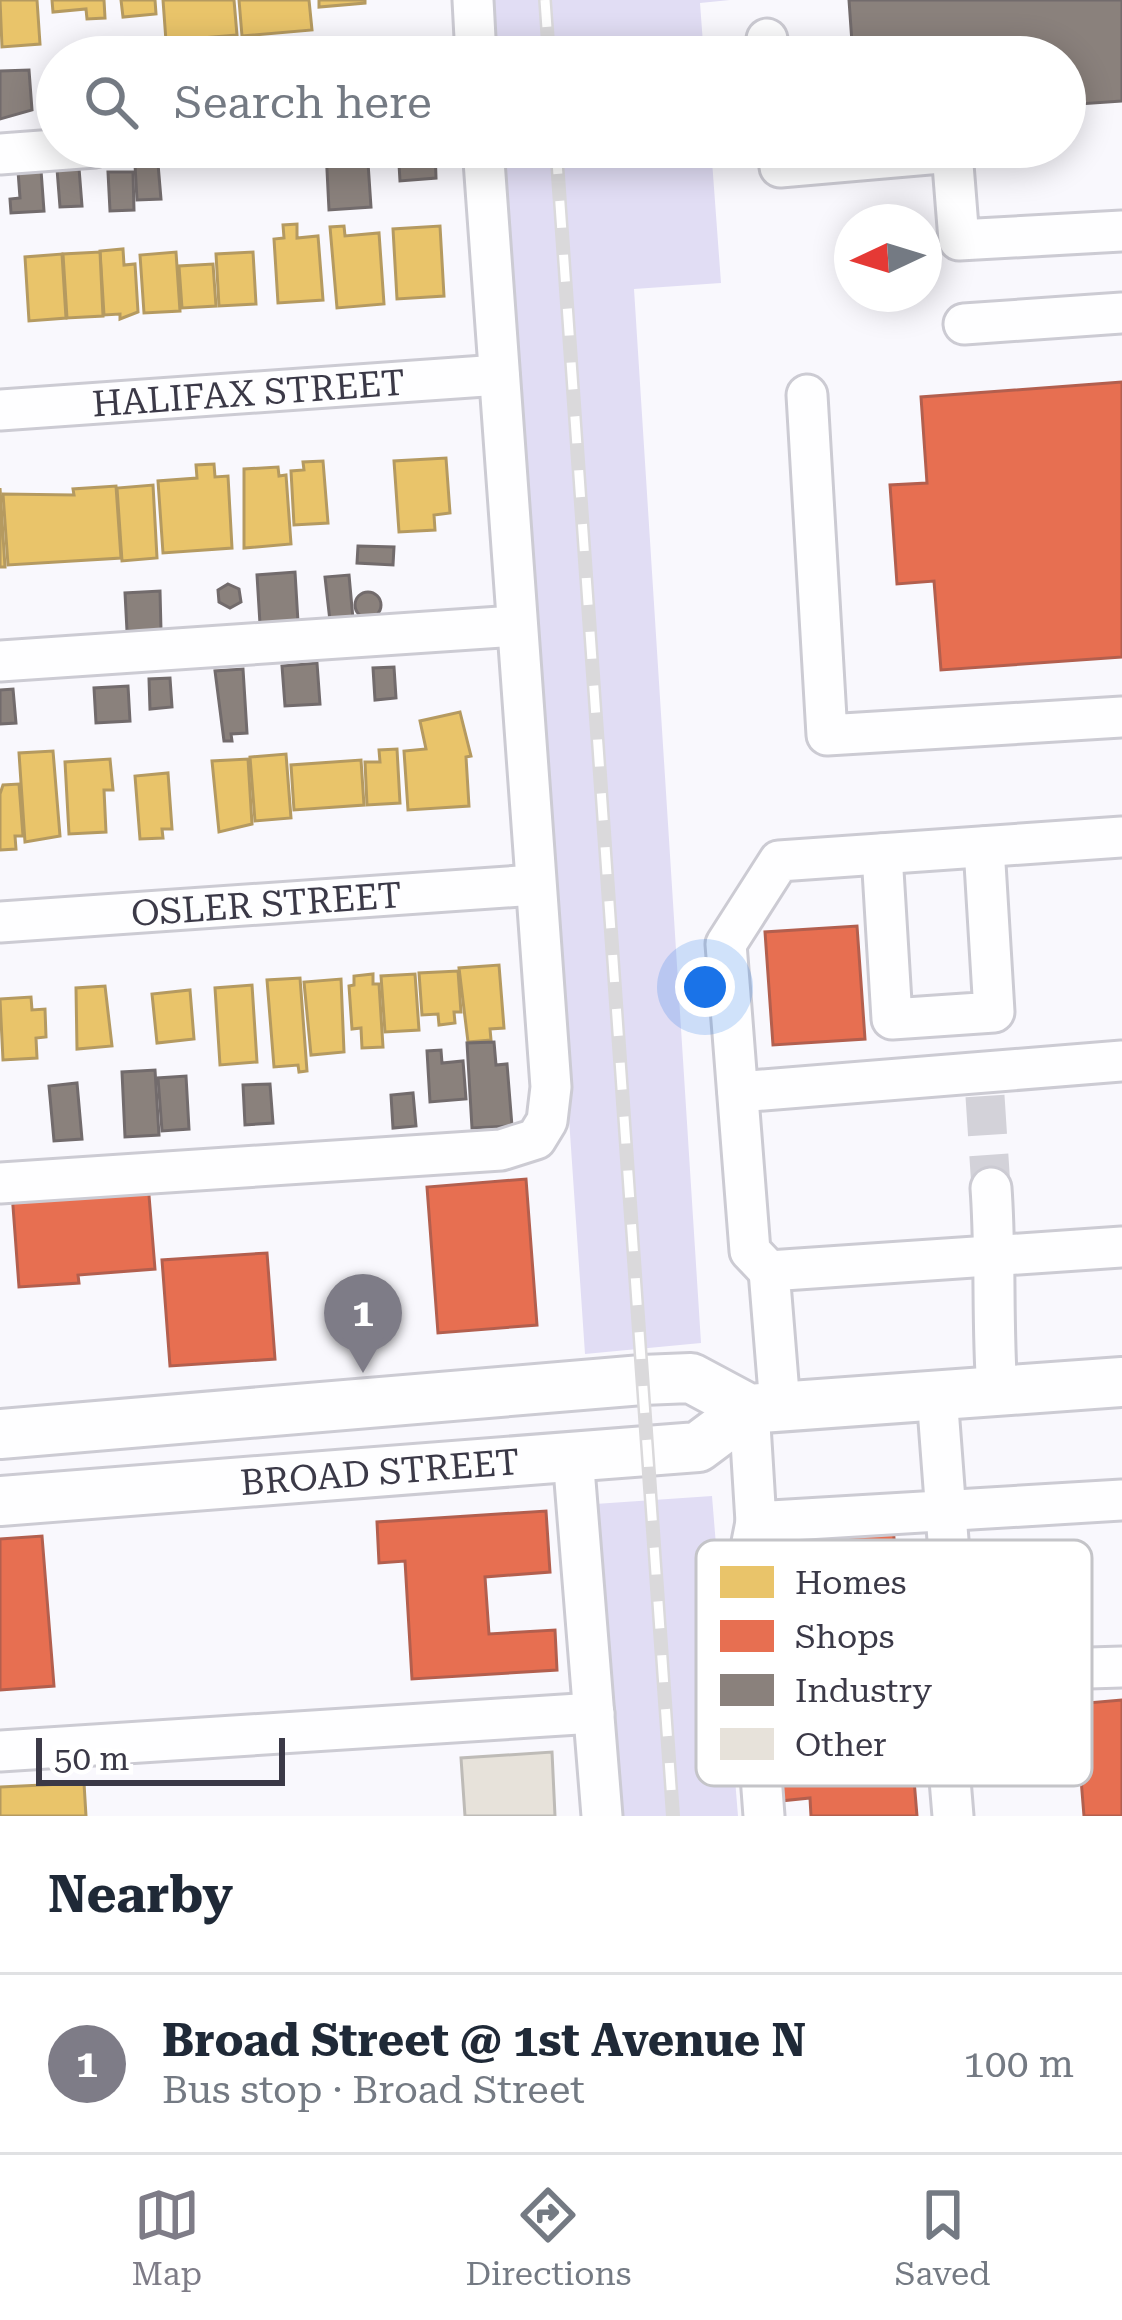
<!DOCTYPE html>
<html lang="en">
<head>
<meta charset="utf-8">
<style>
  :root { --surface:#fff; --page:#f2f2f3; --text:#1f2937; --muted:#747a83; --line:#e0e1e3; --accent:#7e7c87 }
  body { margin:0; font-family:"Roboto Serif",serif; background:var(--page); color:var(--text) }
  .compass { position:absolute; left:834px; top:204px; width:108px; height:108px; border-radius:50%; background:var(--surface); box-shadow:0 6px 30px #0003; rotate:266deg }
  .scale { position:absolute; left:36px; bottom:30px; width:249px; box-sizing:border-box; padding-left:12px; border:6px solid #3b3947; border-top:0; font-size:33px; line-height:42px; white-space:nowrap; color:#3b3947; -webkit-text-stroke:9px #fff; paint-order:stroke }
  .you { position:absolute; left:705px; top:987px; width:42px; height:42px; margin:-30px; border:9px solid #fff; border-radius:50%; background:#1a73e8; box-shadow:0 0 0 18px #1a73e833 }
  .badge { display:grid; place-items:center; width:78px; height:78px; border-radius:50%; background:var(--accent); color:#fff; font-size:39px; font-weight:700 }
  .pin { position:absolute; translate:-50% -99px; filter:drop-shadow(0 3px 6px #0008) }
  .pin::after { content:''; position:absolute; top:63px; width:42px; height:36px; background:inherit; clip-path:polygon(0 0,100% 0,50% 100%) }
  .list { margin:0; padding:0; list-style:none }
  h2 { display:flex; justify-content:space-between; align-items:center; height:156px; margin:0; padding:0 48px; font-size:51px }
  h2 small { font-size:39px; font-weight:400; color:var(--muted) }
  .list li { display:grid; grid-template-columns:78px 1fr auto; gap:36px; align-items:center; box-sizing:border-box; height:180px; padding:0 48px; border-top:3px solid var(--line) }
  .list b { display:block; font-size:45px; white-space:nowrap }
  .list p { margin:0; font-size:39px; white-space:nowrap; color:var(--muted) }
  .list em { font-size:39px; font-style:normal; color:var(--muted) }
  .icon { flex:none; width:66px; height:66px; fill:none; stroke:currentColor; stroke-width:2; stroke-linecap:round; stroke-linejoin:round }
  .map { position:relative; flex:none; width:1122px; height:1816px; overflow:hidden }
  .search { position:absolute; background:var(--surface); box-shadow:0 6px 30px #0003; left:36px; right:36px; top:36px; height:132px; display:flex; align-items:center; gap:30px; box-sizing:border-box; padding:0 42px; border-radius:66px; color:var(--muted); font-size:45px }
  .sheet { height:336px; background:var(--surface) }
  nav { display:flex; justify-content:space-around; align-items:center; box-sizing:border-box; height:168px; border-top:3px solid var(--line); background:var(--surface); font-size:33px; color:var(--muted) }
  nav a { display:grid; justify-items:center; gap:6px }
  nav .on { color:var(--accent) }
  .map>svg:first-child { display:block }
  .green { fill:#e1ddf4 }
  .homes { fill:#e9c46a; stroke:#b59a60; stroke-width:3 }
  .shops { fill:#e76f51; stroke:#b35f4e; stroke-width:3 }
  .industry { fill:#8a817c; stroke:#726b6c; stroke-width:3 }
  .building { fill:#e7e2da; stroke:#bebbb7; stroke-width:3 }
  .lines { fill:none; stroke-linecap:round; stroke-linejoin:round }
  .minor-tunnel { stroke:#d3d2d9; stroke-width:39; stroke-dasharray:39 20; stroke-linecap:butt }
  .minor-casing { stroke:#cccbd3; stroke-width:45 }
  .major-casing { stroke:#cccbd3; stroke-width:54 }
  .minor { stroke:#fefeff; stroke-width:39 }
  .major { stroke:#fefeff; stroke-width:48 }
  .rail-casing { stroke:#dad9db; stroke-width:14 }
  .rail { stroke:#fff; stroke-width:9; stroke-dasharray:27; stroke-linecap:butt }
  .labels { text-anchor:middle; stroke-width:12; stroke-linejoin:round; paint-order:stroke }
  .street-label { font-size:36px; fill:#3b3947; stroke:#fff }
  .key { fill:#fff; stroke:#c4c4c8; stroke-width:3 }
  .key-label { font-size:33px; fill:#3b3947 }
</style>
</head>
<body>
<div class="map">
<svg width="1122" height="1816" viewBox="0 0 1122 1816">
  <rect width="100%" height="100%" fill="#f9f8fd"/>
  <g class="green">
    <path d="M493,0H730L700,3L704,57H497Z"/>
    <path d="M503,147H711L721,283L634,289L701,1343L585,1354Z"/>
    <path d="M712,1496L738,1816H619L595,1504Z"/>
  </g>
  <g class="homes">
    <path d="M0,0H37L40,44L2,47Z"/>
    <path d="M52,0H104L105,18L87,19L86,9L53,12Z"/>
    <path d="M121,0H155L156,14L123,17Z"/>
    <path d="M163,0H234L237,35L166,41Z"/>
    <path d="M239,0H309L312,30L242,36Z"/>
    <path d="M319,0H365V3L319,7Z"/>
    <path d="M297,224V238L318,236L323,300L278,303L274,239L284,238L283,225Z"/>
    <path d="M344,226L345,236L379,233L384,304L337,308L330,227Z"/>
    <path d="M440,226L444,296L397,299L393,229Z"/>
    <path d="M123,249L124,265L135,264L138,312L120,319V314L104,315L100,251Z"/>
    <path d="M100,252L103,316L67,318L63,254Z"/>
    <path d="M176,252L180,311L144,313L140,255Z"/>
    <path d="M253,252L256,304L219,306L216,254Z"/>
    <path d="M62,254L66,318L29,321L25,257Z"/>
    <path d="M213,264L216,306L182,308L179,266Z"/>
    <path d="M446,458L450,513L434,515L435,530L399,532L394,461Z"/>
    <path d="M323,461L328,523L294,525L291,471L304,470L303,462Z"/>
    <path d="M214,464L215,477L228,476L232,548L163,553L158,481L197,478L196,465Z"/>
    <path d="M278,467L279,476L286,475L291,544L244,548V469Z"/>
    <path d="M153,485L157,558L122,561L117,488Z"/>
    <path d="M116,486L121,558L8,565L3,494L74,495L73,489Z"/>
    <path d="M0,488L5,567H0Z"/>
    <path d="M460,712L471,756L466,757L469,806L408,810L404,751L426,749L420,721Z"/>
    <path d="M397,749L400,803L367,805L365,762H380L379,750Z"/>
    <path d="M53,751L60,836L25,842L19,753Z"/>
    <path d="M286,754L291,818L255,821L250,757Z"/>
    <path d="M110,759L113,790H104L106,832L69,834L65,762Z"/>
    <path d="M248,759L252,824L219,832L212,761Z"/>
    <path d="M361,760L364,805L294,810L291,765Z"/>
    <path d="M168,773L172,829H162L163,838L140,839L135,776Z"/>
    <path d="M19,784L23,836H15L16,849L0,850V794L3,785Z"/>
    <path d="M499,965L504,1028L490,1029L491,1040L468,1042L459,968Z"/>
    <path d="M458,971L461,1012H454L455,1023L439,1025L438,1014L422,1015L419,973Z"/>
    <path d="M373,974V984H379L383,1047L362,1048L361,1028L352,1029L349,986L354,985V976Z"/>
    <path d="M415,974L419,1030L385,1032L381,976Z"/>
    <path d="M300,978L307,1071L299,1072L298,1065L274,1067L267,980Z"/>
    <path d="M341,979L344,1052L311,1055L304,982Z"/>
    <path d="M252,985L257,1062L220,1065L215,988Z"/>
    <path d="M105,986L112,1046L77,1049L76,988Z"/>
    <path d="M190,990L194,1039L157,1043L152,994Z"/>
    <path d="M31,997L32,1010L45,1009L46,1037L36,1038L37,1058L3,1060L0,999Z"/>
    <path d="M84,1783L86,1816H0V1787Z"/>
  </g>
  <g class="shops">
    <path d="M1122,382V657L941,670L934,581L897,584L890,485L927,483L921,397Z"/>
    <path d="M857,926L865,1039L773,1045L765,932Z"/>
    <path d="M526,1179L537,1325L438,1333L427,1187Z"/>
    <path d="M148,1183L155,1269L78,1275L79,1283L19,1287L12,1193Z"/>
    <path d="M267,1253L275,1359L170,1366L162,1260Z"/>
    <path d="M546,1511L550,1572L485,1577L489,1634L555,1630L557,1670L412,1679L405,1561L379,1563L377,1522Z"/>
    <path d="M893,1526L917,1816H811L810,1798L780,1801L769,1661L796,1659L786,1535Z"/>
    <path d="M42,1536L54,1686L0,1690V1539Z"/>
    <path d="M1122,1700V1816H1084L1075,1704Z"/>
  </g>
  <g class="industry">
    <path d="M849,0H1122V101L1065,105V57H853Z"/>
    <path d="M162,47V57H126L125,50Z"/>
    <path d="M428,48L429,57H391V51Z"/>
    <path d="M29,70L32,110L0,119V71Z"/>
    <path d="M294,147H323V156L295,160Z"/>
    <path d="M398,147H435L436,178L400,181Z"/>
    <path d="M367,148L371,207L329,210L326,150Z"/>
    <path d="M158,164L161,199L137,200L135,165Z"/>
    <path d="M79,168L82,206L60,207L57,169Z"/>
    <path d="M41,170L44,211L11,213L10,199L20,198L18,171Z"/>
    <path d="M108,172H133L134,210L110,211Z"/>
    <path d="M358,546L394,547L393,565L357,563Z"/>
    <path d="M295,572L298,622L260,624L257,575Z"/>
    <path d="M349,575L353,619L330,621L325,577Z"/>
    <path d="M228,584L239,589L241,602L230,608L219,602L218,590Z"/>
    <path d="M160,591L161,630L127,631L125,593Z"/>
    <circle cx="368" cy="605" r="13"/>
    <path d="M317,663L320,704L285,706L282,666Z"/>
    <path d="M394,667L396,698L375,700L373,668Z"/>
    <path d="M243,669L247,733L231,734L232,741H224L215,671Z"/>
    <path d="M170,678L172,707L150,709L149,679Z"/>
    <path d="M128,686L130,721L96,723L94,688Z"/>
    <path d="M13,689L16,723L0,724V690Z"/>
    <path d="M494,1042L496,1065L507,1064L512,1126L472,1128L467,1043Z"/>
    <path d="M441,1050L442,1063L463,1061L466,1099L430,1102L427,1051Z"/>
    <path d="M155,1070L159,1135L125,1137L122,1072Z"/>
    <path d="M186,1076L189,1129L162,1131L158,1078Z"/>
    <path d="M77,1083L82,1139L54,1141L49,1086Z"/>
    <path d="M270,1084L273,1123L245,1125L243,1085Z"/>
    <path d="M413,1093L416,1126L393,1128L391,1095Z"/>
  </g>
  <path class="building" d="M552,1752L555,1816H465L461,1758Z"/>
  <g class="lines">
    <path class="minor-tunnel" d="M985,1096L991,1188"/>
    <g class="minor-casing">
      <g id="minor">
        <path d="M473,0L476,57"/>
        <path d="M767,39L769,57"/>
        <path d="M778,147L780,167L952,152L959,240L1122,231"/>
        <path d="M0,154L95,147"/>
        <path d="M964,324L1122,313"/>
        <path d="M807,395L827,735L1122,717"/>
        <path id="s1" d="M0,410L499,375"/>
        <path d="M0,661L515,626"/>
        <path d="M882,854L892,1019L994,1012L984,847"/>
        <path id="s2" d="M0,922L535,885"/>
        <path d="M738,1092L1122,1061"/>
        <path d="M0,1183L501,1150L536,1139L547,1121L551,1087L483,147"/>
        <path d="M991,1188C996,1256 992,1322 997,1391"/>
        <path d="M769,1271L750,1251L726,944L779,861L1122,837"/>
        <path d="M937,1395L958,1672L942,1683L953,1816"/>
        <path d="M780,1406L769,1271L1122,1247"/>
        <path d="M749,1409L756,1522L1122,1500"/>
        <path d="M573,1456L602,1816"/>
        <path d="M756,1522L746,1573L764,1816"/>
        <path d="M958,1672L1122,1667"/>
        <path d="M0,1751L594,1713"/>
      </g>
    </g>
    <g class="major-casing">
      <g id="major">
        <path d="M0,1434L642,1380L691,1378L749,1409L1122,1382"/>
        <path id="s3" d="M0,1501L698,1447L749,1409"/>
      </g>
    </g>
    <use href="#minor" class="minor"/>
    <use href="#major" class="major"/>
    <g class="rail-casing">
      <g id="rail">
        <path d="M545,0L549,57"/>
        <path d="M556,147L673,1816"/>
      </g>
    </g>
    <use href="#rail" class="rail"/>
  </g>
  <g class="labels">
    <g class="street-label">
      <text dy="13" stroke="none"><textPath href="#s1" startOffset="249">HALIFAX STREET</textPath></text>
      <text dy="13" stroke="none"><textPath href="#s2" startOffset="267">OSLER STREET</textPath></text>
      <text dy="13" stroke="none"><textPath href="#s3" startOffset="381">BROAD STREET</textPath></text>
    </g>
  </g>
  <rect x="696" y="1540" width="396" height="246" rx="18" class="key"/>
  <rect x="720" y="1566" width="54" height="32" fill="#e9c46a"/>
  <rect x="720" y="1620" width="54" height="32" fill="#e76f51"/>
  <rect x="720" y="1674" width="54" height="32" fill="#8a817c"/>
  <rect x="720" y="1728" width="54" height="32" fill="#e7e2da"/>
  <g class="key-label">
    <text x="795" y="1594">Homes</text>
    <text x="795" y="1648">Shops</text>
    <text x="795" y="1702">Industry</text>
    <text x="795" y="1756">Other</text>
  </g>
</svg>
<svg class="compass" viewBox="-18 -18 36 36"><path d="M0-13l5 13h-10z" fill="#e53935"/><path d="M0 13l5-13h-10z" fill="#747a83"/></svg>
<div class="scale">50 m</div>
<div class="you"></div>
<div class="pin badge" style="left:363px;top:1373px">1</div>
<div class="search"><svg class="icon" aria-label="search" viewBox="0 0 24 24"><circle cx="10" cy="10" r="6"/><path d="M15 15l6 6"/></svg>Search here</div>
</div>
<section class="sheet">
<h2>Nearby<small></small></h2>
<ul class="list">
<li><span class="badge">1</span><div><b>Broad Street @ 1st Avenue N</b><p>Bus stop · Broad Street</p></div><em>100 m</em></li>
</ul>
</section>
<nav>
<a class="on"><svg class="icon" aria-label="map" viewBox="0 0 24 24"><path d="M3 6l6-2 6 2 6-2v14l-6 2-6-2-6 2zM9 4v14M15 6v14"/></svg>Map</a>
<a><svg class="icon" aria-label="directions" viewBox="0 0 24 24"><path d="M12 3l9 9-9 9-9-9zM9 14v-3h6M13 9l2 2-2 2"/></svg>Directions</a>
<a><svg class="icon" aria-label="saved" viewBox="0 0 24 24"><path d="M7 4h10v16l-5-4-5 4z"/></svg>Saved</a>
</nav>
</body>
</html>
